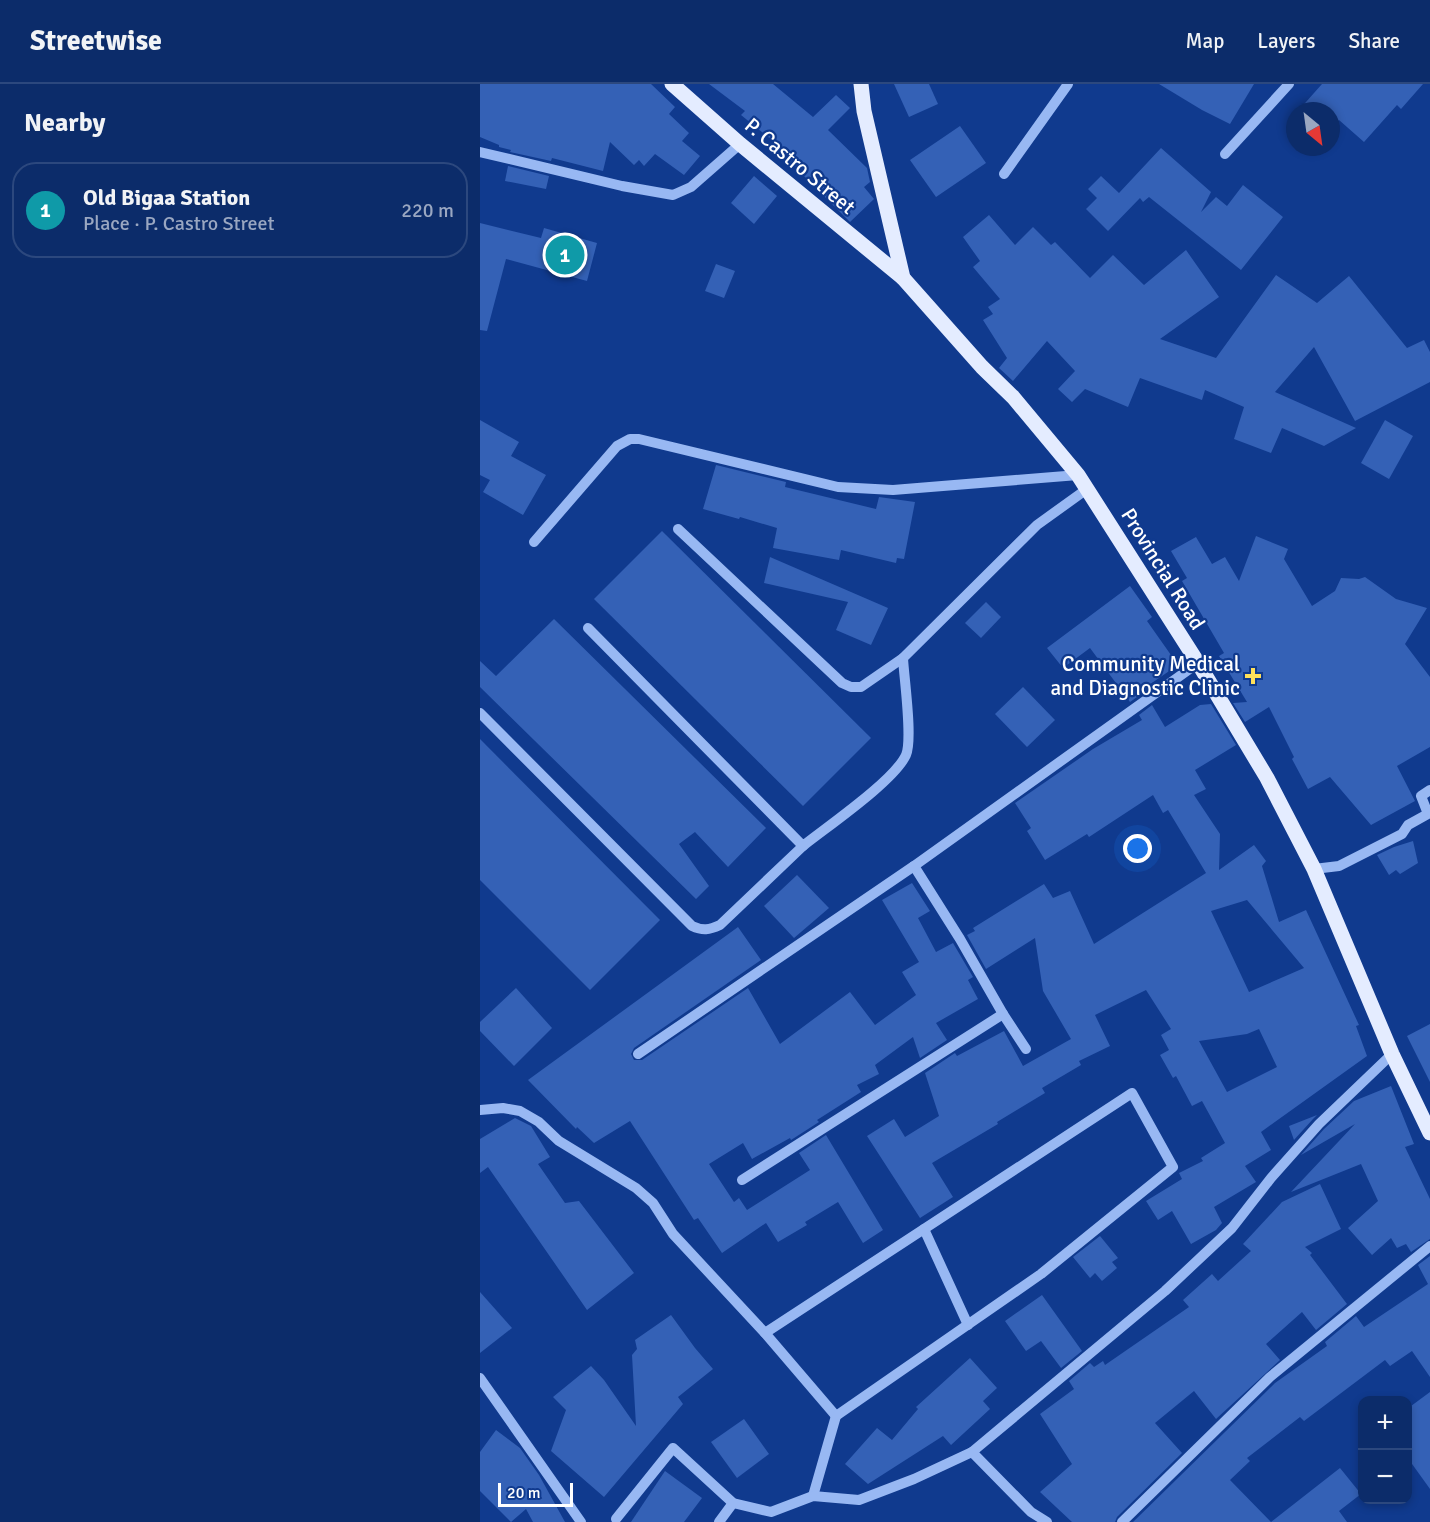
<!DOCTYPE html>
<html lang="en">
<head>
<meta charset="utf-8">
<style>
  :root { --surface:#0c2c6a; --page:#1a3872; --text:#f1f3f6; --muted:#9aa7c1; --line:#2c487e; --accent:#ffe05a }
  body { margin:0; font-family:Signika,sans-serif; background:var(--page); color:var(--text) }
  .controls { position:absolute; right:18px; bottom:18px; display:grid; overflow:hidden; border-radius:12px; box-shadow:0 3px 9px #0003 }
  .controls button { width:54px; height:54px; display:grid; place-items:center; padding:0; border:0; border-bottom:2px solid var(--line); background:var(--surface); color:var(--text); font:30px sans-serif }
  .compass { position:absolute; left:806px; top:18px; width:54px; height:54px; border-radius:50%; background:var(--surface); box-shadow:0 3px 9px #0003; rotate:151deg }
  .scale { position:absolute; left:18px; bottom:15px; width:75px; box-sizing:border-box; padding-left:6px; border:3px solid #fff; border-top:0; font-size:16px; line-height:21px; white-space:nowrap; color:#fff; -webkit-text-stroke:4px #103a8e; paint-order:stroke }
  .you { position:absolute; left:658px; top:765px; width:21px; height:21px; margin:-15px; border:4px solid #fff; border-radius:50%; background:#1a73e8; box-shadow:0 0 0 9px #1a73e833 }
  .badge { display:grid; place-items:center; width:39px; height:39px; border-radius:50%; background:var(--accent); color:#fff; font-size:20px; font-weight:700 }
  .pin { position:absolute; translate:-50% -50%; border:3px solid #fff; box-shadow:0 2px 6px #0006 }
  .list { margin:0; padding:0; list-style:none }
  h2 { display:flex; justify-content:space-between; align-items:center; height:78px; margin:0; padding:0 24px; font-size:26px }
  h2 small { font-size:20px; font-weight:400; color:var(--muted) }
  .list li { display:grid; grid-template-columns:39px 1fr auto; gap:18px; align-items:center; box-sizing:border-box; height:96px; margin:0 12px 12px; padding:0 12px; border:2px solid var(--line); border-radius:24px }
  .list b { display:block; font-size:22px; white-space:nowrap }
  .list p { margin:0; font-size:20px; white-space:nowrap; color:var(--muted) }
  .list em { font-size:20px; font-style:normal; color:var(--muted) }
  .map { position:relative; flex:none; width:950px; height:1438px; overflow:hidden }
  header { display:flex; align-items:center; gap:36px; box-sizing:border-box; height:84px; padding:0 30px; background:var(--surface); border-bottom:2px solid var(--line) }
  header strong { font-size:28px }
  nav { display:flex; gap:33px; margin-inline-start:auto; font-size:21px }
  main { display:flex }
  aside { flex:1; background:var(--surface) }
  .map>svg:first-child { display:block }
  .building { fill:#3461b6; fill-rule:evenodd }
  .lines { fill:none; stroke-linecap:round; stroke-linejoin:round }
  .minor { stroke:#98b8f3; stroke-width:10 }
  .major { stroke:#e4ecff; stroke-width:15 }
  .poi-dot { fill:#ffe05a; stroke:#103a8e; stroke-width:2 }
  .labels { text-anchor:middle; stroke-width:4.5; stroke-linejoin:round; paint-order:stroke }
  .street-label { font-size:21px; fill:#fff; stroke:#103a8e }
  .poi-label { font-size:21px; fill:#fff; stroke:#103a8e; text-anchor:end }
</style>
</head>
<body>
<header>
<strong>Streetwise</strong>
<nav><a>Map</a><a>Layers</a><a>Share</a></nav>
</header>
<main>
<aside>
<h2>Nearby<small></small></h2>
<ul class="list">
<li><span class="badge" style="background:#0f9aa8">1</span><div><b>Old Bigaa Station</b><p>Place · P. Castro Street</p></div><em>220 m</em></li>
</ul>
</aside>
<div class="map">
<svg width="950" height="1438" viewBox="0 0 950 1438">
  <rect width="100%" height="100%" fill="#103a8e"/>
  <g class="building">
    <path d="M0,0H171L195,23L189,30L209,49L202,57L220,72L204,91L175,70L164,82L159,76L154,81L130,58L123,87L72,74L71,77L30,68L31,66L19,63V61L0,53Z"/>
    <path d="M229,0H293L333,33L356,11L370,24L348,46L387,84L390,98L384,103L394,115L370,138L310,78L314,74L261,31L265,27Z"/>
    <path d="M414,0H449L458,20L429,33Z"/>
    <path d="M679,0H774L750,40L722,26Z"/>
    <path d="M842,0H943L921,25L917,21L884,58L859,36L851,45V27H818Z"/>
    <path d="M480,42L506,79L456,113L430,76Z"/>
    <path d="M681,64L731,108L721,128L736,113L747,122L763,101L803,133L761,186L669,113L663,118L660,114L628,147L606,125L617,114L608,105L621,92L639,109Z"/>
    <path d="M28,82L69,92L66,105L25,97Z"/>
    <path d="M274,92L297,112L274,140L251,119Z"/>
    <path d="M509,131L535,161L553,143L571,161L575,158L610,194L633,171L664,201L706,166L739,213L680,255L736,274L796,191L837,219L869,192L927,264L944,256L950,268V298L875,337L834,263L795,308L876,344L844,362L802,344L791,369L754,355L764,323L725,306L722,316L660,294L648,323L605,305L592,318L578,305L595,287L567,257L533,297L519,284L527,274L503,236L513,230L508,223L520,215L493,183L500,177L483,153Z"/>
    <path d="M0,139L61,154L64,144L117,159L107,197L26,175L7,247L0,246Z"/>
    <path d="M236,180L255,187L244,214L225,207Z"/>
    <path d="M0,336L39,358L31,372L66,391L43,431L3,408L10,396L0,391Z"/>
    <path d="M905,336L933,352L909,395L881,379Z"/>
    <path d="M236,381L306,398L305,403L396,425L399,413L435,418L424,475L417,474L416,479L361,466L359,476L293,464L297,444L260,433L259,435L223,425Z"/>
    <path d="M182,447L391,654L323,722L114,515Z"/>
    <path d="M776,452L808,465L804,475L832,522L855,507L861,494L879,495L885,493L916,515L947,524L925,560L950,593V663L917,682L935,717L891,741L850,693L828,705L812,675L814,673L789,623L765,638L753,619L767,618L739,572L744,569L702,497L707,494L691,467L716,453L732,480L745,473L759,497Z"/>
    <path d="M290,473L408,524L391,561L356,546L368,518L284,499Z"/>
    <path d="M650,502L672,533L667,537L698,581L663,605L664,608L650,618L610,564L583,584L567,564Z"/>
    <path d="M506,518L521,533L501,554L485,539Z"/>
    <path d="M74,535L286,744L248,783L215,748L199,760L229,802L216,815L0,603V577L16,592Z"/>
    <path d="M543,603L575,636L547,663L515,630Z"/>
    <path d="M731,620L756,661L715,686L726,705L714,711L740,750L739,786L774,761L786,777L782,782L799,838L826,826L879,941L876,942L887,972L781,1048L791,1066L765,1082L776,1098L734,1123L742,1139L736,1146L711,1160L692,1127L678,1136L666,1117L702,1095L699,1089L723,1077L721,1074L745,1059L722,1017L712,1022L696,992L693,994L680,971L689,966L681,951L691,945L666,906L615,931L630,962L599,977L601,981L562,1004L565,1009L517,1038L518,1040L452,1079L473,1113L440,1134L387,1052L414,1035L425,1053L459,1032L445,989L475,969L477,972L524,947L543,982L591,955L563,907L555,854L506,885L487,851L495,847L493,844L564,800L573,814L590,807L614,860L726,789L688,726L683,729L673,711L609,753L607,750L565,776L547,747L551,744L535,719L613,665L662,636L659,631L672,621L685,643L720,621ZM767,816L824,884L769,908L731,827ZM779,945L797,983L747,1008L719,957L767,950Z"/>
    <path d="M0,655L180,836L110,906L0,796Z"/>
    <path d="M933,757L938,779L920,790L916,786L909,791L897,771L914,763Z"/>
    <path d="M317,791L349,824L314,854L284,822Z"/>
    <path d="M432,799L450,827L438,834L456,868L473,859L493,893L488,896L498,915L456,939L467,956L440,974L433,953L395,981L399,990L377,1001L381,1008L337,1036L339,1038L311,1056L310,1054L272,1075L263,1059L229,1080L254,1118L259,1114L267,1126L330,1086L319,1069L346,1051L403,1146L383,1159L358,1118L325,1138L327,1141L298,1158L286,1139L242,1169L218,1134L214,1136L150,1037L114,1059L97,1043L96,1045L48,996L258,843L281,876L154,964L151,970L154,976H162L268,904L300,960L370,908L395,941L436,911L422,888L439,878L402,816Z"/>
    <path d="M36,904L72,944L34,982L0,947V938Z"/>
    <path d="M950,940V998L927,952Z"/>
    <path d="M911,1002L934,1060L925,1063L950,1115V1155L931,1168L926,1160L917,1164L911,1154L892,1171L868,1144L898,1117L881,1080L811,1108L875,1040L821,1071L844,1045L874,1017Z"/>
    <path d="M837,1031L833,1035L814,1056L809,1042Z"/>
    <path d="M35,1034L51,1042L70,1073L58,1080L85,1119L99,1117L154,1189L107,1226L8,1083L0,1089V1055Z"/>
    <path d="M840,1100L861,1145L825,1163L832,1169L830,1171L867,1220L836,1246L822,1228L786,1260L800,1276L736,1335L714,1307L675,1339L702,1369L637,1433L635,1438H592L560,1408L592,1380L560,1330L594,1305L589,1297L610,1279L614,1283L623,1277L625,1281L709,1223L703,1216L732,1190L738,1197L771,1167L763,1160L802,1118Z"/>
    <path d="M620,1152L638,1174L632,1178L637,1184L622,1197L615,1189L610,1194L593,1173Z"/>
    <path d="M950,1172V1293L932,1267L910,1282L905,1276L824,1337L820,1333L767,1374L770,1377L750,1396L791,1438H653L795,1299L847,1262L845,1258L876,1232L884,1243L948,1200L938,1181Z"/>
    <path d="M0,1208L32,1244L0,1269Z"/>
    <path d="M562,1211L602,1267L581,1284L561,1257L546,1267L525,1237Z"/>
    <path d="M191,1231L215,1264L233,1285L198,1313L203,1320L124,1413L71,1367L86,1326L73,1313L111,1282L124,1296L156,1342L152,1271L157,1265L155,1256Z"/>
    <path d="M490,1274L517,1304L503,1317L510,1325L471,1361L463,1352L388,1400L365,1380L397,1344L412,1356L438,1325L436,1323Z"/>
    <path d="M950,1308V1405L927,1373V1325Z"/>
    <path d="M264,1335L289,1370L257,1394L231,1358Z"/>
    <path d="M16,1346L40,1364L59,1391L85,1438H53L46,1425L31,1438L0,1407V1368Z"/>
    <path d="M860,1384L881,1410L859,1427L867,1438H791Z"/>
    <path d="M185,1387L222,1414L204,1438H151Z"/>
  </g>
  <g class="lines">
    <g class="minor">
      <path d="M0,68L142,102L193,111L211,103L260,60"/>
      <path d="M745,70L809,0"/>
      <path d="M524,90L588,0"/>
      <path d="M198,445L362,599L371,603H381L423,574"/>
      <path d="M54,458L137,362L150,355H159L358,403L413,406L598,391"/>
      <path d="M108,544L323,762C348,742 414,697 426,671C433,655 424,594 423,574L557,441L607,405"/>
      <path d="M0,629L212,842C223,847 229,846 240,841L323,762"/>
      <path d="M434,782L480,855L523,930L546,965"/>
      <path d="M834,785L859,782L922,750L928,741L948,730L941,712L950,706"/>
      <path d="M158,970L434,782L718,579"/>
      <path d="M0,1026L23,1024L40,1027L59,1038L79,1057L156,1104L173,1119L193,1150L285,1249L356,1332"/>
      <path d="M262,1096L523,930"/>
      <path d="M444,1145L488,1241"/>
      <path d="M285,1249L652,1009L693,1083L561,1190L356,1332L333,1412"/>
      <path d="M0,1294L101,1438"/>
      <path d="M492,1368L551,1428L567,1438"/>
      <path d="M136,1435L193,1364L253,1419L291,1428L333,1412L379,1416L434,1395L492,1368L685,1207L752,1144L791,1094L839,1040L912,970"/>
      <path d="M239,1438L253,1419"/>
      <path d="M642,1438L790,1293L950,1162"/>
    </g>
    <g class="major">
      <path d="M192,0L260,60L423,194"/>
      <path d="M381,0L384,27L423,194L502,283L533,313L598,391L718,579L787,694L834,785L912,970L950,1049"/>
    </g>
  </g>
  <path class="poi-dot" d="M770 583h6v6h6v6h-6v6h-6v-6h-6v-6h6z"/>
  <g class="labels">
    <g class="street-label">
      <text transform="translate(320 82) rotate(40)" y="7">P. Castro Street</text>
      <text transform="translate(683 485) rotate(58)" y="7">Provincial Road</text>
    </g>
    <g class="poi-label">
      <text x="760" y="587">Community Medical<tspan x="760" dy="24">and Diagnostic Clinic</tspan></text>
    </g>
  </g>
</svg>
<div class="controls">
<button>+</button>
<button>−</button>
</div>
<svg class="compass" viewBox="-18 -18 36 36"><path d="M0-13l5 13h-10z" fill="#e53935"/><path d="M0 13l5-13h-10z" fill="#9aa7c1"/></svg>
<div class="scale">20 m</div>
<div class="you"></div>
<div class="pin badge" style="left:85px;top:171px;background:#0f9aa8">1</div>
</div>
</main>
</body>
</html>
